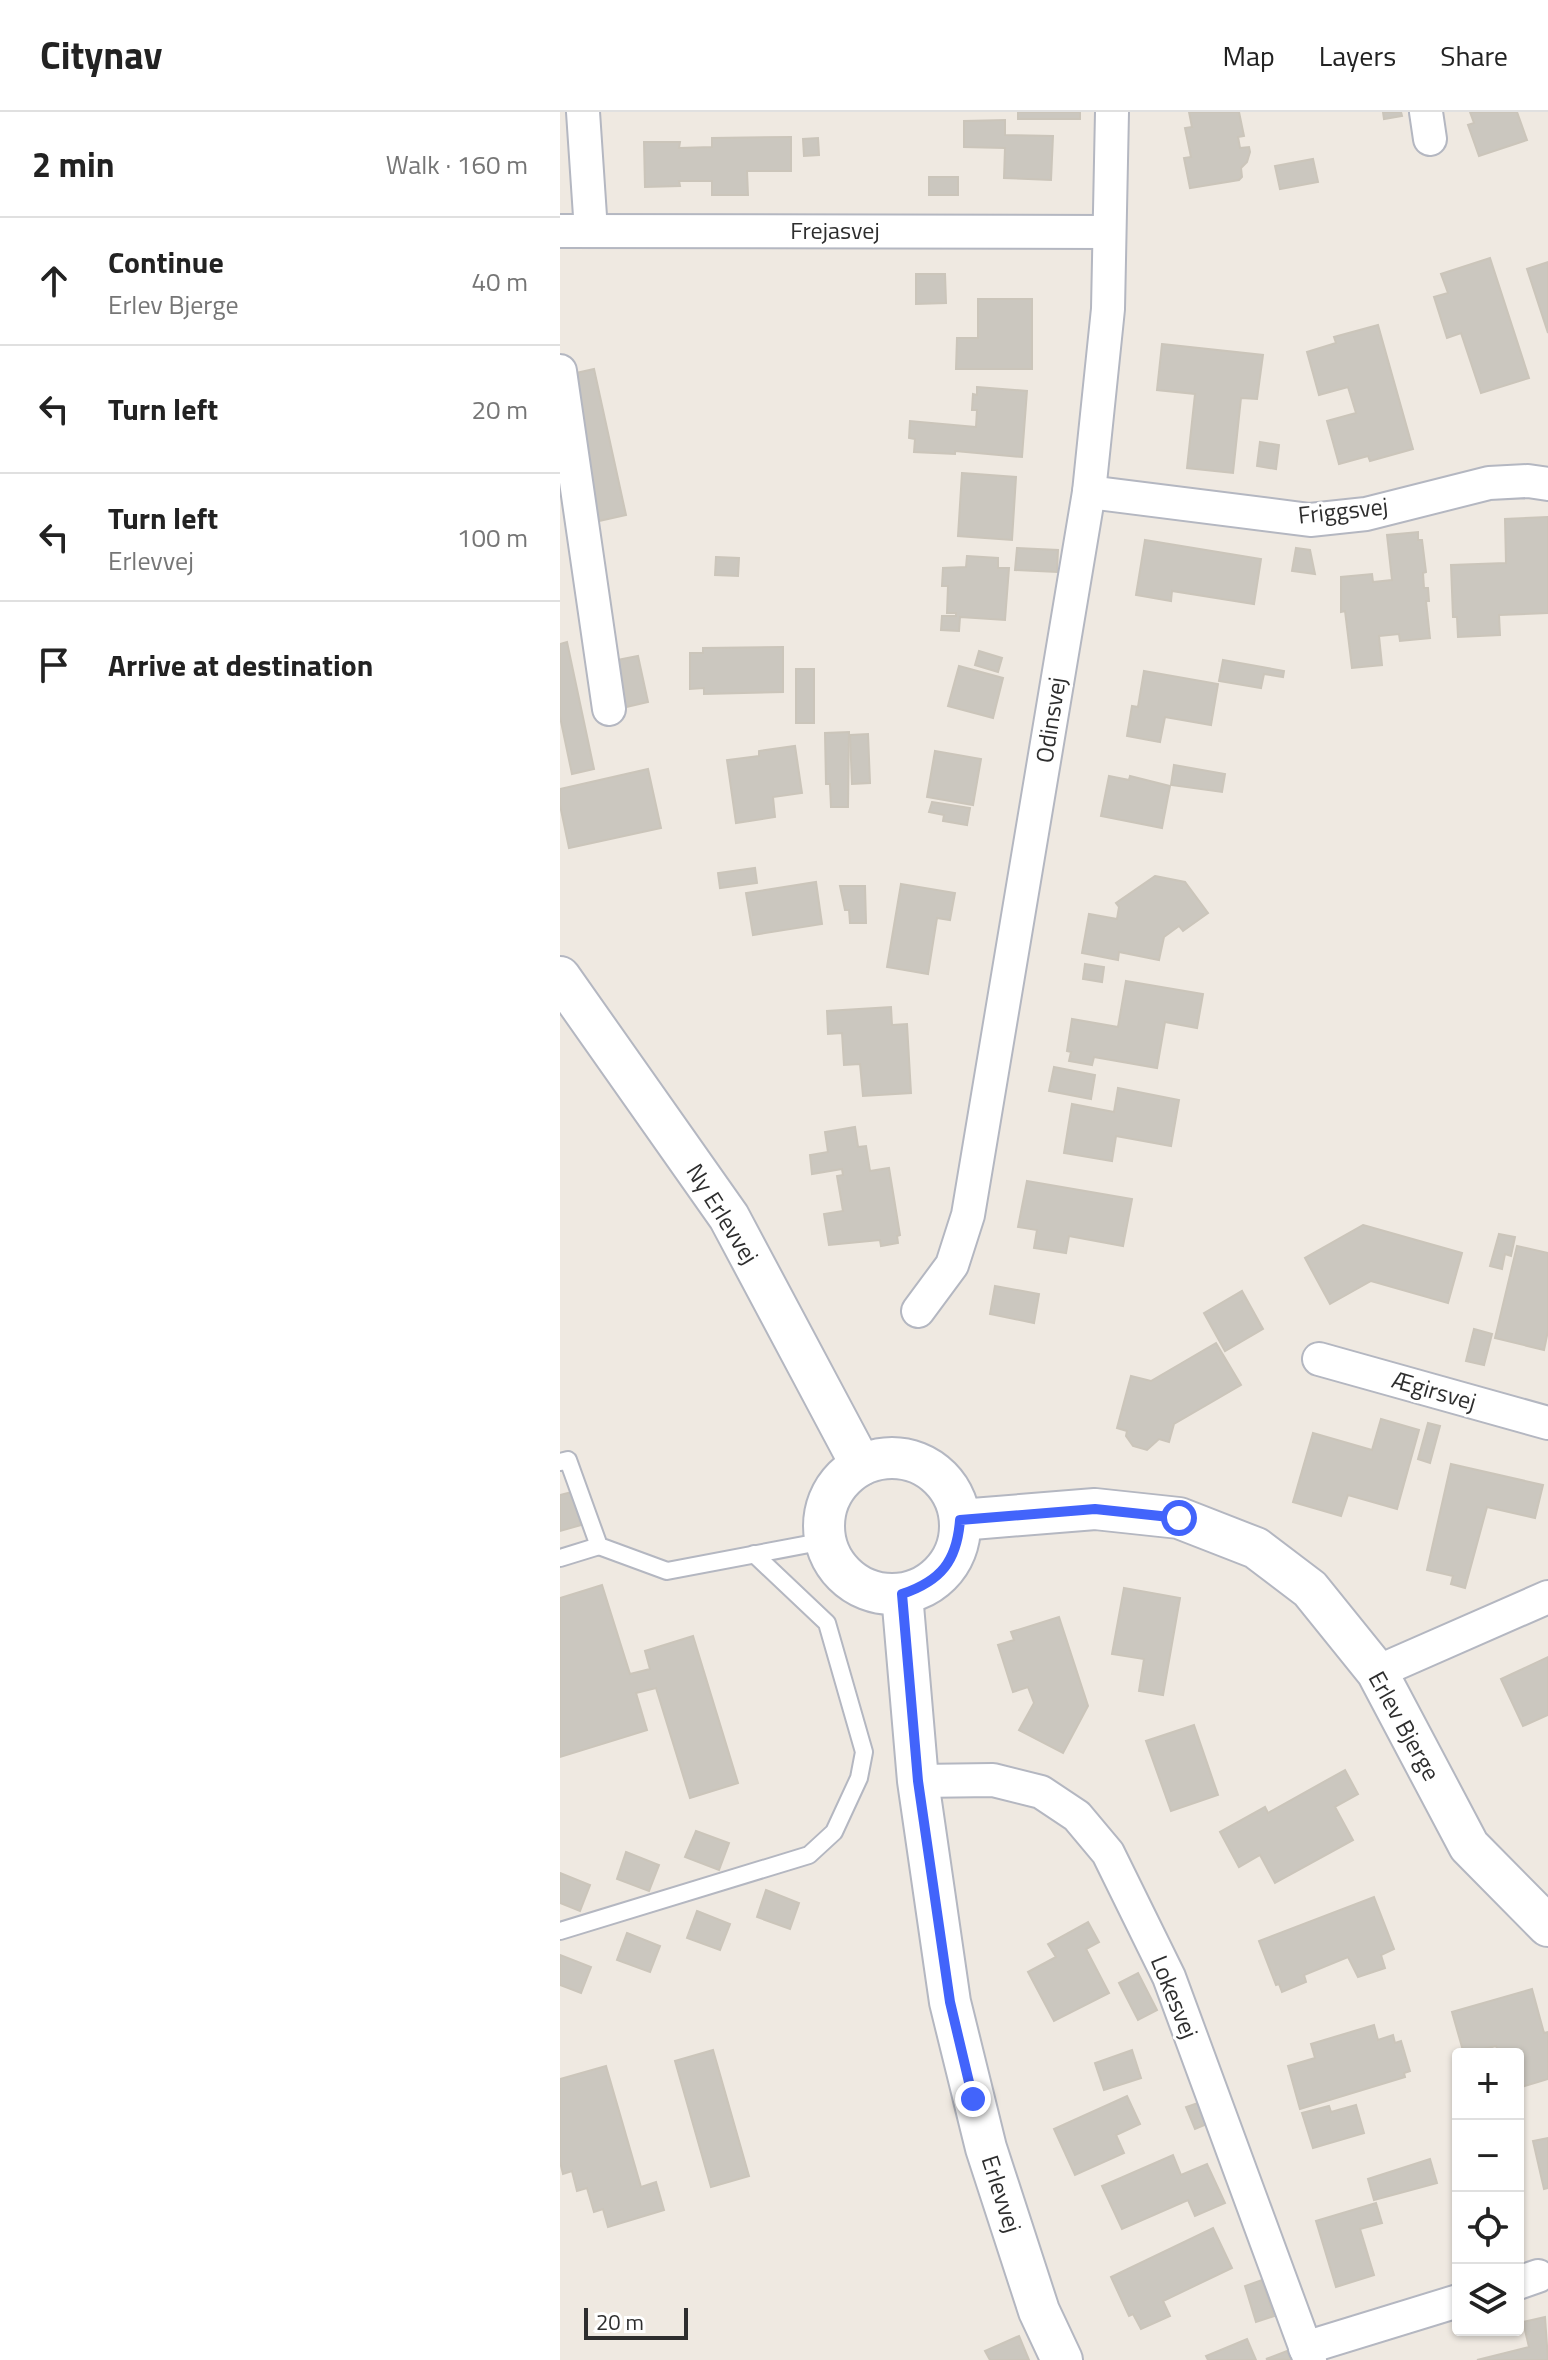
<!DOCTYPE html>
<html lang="en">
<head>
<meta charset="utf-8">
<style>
  :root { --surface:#fff; --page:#f6f6f6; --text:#222; --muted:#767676; --line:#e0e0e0 }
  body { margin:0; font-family:"Titillium Web",sans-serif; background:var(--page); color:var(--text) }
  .controls { position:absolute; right:24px; bottom:24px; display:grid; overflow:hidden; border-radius:8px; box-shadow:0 2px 6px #0004 }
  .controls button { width:72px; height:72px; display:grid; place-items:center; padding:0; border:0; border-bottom:2px solid var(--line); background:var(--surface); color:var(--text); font:40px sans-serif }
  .scale { position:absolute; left:24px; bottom:20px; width:104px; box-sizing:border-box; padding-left:8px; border:4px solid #2e2e2e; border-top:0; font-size:22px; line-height:28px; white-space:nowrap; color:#2e2e2e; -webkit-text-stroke:6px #fff; paint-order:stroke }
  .stop { position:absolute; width:24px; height:24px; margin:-18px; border:6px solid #4264fb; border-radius:50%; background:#fff }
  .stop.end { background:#4264fb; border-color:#fff; box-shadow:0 2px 8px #0008 }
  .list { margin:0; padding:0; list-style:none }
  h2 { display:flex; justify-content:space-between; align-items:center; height:104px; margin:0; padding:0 32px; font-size:34px }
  h2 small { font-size:26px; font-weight:400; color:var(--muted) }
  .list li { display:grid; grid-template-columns:52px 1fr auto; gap:24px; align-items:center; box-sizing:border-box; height:128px; padding:0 32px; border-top:2px solid var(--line) }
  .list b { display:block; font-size:30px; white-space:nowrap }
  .list p { margin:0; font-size:26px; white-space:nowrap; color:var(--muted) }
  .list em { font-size:26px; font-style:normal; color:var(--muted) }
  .icon { flex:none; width:44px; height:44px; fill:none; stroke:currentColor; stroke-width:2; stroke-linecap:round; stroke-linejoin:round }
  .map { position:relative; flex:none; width:988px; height:2248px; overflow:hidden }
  header { display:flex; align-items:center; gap:48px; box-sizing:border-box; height:112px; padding:0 40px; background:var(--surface); border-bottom:2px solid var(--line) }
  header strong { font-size:38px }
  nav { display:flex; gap:44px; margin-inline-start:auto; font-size:28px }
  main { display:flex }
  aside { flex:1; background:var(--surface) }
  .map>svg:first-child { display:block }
  .building { fill:#cbc7bf; stroke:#cbc5ba; stroke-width:2 }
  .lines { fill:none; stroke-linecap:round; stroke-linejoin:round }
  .service-casing { stroke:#b4b7c1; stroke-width:20 }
  .minor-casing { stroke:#b4b7c1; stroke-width:36 }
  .tertiary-casing { stroke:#b4b7c1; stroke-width:44 }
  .service { stroke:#fff; stroke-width:16 }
  .minor { stroke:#fff; stroke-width:32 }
  .tertiary { stroke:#fff; stroke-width:40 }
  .route { stroke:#4264fb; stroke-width:10 }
  .labels { text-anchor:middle; stroke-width:6; stroke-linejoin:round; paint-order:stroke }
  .street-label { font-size:24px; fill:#2e2e2e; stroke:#fff }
</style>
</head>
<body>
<header>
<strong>Citynav</strong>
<nav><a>Map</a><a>Layers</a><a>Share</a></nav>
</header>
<main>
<aside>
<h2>2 min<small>Walk · 160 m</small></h2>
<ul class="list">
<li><svg class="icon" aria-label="ahead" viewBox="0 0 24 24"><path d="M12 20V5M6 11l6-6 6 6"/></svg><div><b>Continue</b><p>Erlev Bjerge</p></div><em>40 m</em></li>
<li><svg class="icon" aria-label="left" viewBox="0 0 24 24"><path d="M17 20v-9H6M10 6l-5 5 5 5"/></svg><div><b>Turn left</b></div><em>20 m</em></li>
<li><svg class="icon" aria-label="left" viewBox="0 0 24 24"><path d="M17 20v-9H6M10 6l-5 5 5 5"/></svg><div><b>Turn left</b><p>Erlevvej</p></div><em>100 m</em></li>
<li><svg class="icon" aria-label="arrive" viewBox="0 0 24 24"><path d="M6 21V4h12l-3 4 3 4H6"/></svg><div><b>Arrive at destination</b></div></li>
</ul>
</aside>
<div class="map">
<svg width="988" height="2248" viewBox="0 0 988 2248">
  <rect width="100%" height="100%" fill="#efe9e1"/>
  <g class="building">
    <rect x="458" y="0" width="62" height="7"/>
    <path d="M629,0H679L684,24L678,25L680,36L689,35L690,40L687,50L681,56L682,65L679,68L630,76L624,46L631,45L625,16L632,15Z"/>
    <path d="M823,0H841L842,4L824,7Z"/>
    <path d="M910,0H957L967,28L919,44L908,13L914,11Z"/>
    <path d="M445,8V23L493,24L491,68L444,66L445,36L404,35V9Z"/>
    <path d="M231,25V59H187L188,83H152V69H119L120,74L85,75L84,30H120L119,36L152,35V26Z"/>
    <path d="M258,26L259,43L244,44L243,27Z"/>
    <path d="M753,47L758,70L720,77L715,54Z"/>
    <rect x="369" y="65" width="29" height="18"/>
    <path d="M930,146L969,266L921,281L901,221L887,226L874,185L888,181L881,162Z"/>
    <path d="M988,150V221L967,157Z"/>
    <path d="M356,162H385L386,191L356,192Z"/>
    <path d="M418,187H472V257H396L397,226H418Z"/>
    <path d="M818,213L853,337L810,349L808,344L779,352L767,309L796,301L788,275L759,283L747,240L776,231L774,225Z"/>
    <path d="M602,232L703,243L697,287L681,286L673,361L627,356L635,282L597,278Z"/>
    <path d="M34,257L66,403L39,409L7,263Z"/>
    <path d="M417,275L467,279L462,345L395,339V342L354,340L355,327L349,326L350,309L416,315L417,298H412L413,282L417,283Z"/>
    <path d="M700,330L719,333L716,357L697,354Z"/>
    <path d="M402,361L456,365L452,428L398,424Z"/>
    <path d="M988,405V501L939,503L940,523L898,525L897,505H893L891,453L946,451L945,407Z"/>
    <path d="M858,420V428H862L866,460L863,461L864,476H868L869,489H866L870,526L840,529L839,522L819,524L822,553L792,556L785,499L781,500V465L812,462L813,470L832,468L827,423Z"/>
    <path d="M585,428L701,447L694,492L612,479L611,489L576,483Z"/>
    <path d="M457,436L498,438L497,460L455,458Z"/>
    <path d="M736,436L750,438L755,462L732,459Z"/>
    <path d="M407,444L438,446V456H449L445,508L400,505L399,519L381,518L382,504H396V501H387L388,474H382L383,456L406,455Z"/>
    <path d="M156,445L179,446L178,464L155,463Z"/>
    <path d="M7,530L34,657L12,662L0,605V532Z"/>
    <path d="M223,535V580L144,582V576L130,577V541H143V536Z"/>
    <path d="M419,539L442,546L438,560L415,553Z"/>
    <path d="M78,544L88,590L62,596L52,549Z"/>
    <path d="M663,548L724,559L723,565L704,562L701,576L659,569Z"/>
    <path d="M399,554L443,566L433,606L388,594Z"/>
    <rect x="236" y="557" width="18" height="54"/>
    <path d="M584,559L658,572L651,613L605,605L600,630L567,624L572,594L578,595Z"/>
    <path d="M289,620L288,695H271L270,672H266L265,621Z"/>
    <path d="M308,622L310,671L292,672L290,623Z"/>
    <path d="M235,634L242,681L213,685L215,705L176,711L167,648L199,644V639Z"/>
    <path d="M375,639L421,647L413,693L367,685Z"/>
    <path d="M614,653L665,662L662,680L611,673Z"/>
    <path d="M88,657L101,716L9,736L0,693V677Z"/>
    <path d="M549,664L569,668L570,664L610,674L602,716L541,704Z"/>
    <path d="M372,690L410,696L407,713L383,709L384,703L369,700Z"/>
    <path d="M195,756L197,771L160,776L158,761Z"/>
    <path d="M595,764L625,770L648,801L623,819L619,814L604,825L599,848L559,840L558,848L522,841L529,802L557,807L559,795L556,791Z"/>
    <path d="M256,770L262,812L193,823L186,781Z"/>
    <path d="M341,772L395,781L390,808L377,806L368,862L327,855Z"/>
    <path d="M280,774H305L306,811H290L289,798H285Z"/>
    <path d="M525,852L544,855L542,870L523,867Z"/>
    <path d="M566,869L643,882L637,916L605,910L597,956L534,945L532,953L509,949L511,940L507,939L512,907L558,915Z"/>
    <path d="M331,895L332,913L347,912L351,981L303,984L300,952L284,953L282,921L268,922L267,899Z"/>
    <path d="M494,955L535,963L531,987L489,979Z"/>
    <path d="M558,976L619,988L611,1034L556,1024L552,1049L504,1041L512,992L554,1000Z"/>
    <path d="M295,1015L298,1035L306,1034L310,1059L329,1056L340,1123L337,1124L338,1131L321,1134L320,1128L269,1133L264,1102L283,1099L277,1064L283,1063L282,1057L252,1062L250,1043L268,1040L265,1020Z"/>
    <path d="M467,1069L572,1087L563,1134L509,1124L506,1141L474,1136L477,1118L458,1115Z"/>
    <path d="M803,1113L902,1141L888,1191L811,1169L770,1192L745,1146Z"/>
    <path d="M939,1122L955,1125L951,1144L945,1142L942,1157L930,1154Z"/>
    <path d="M957,1134L988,1141V1219L984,1238L935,1226Z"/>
    <path d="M435,1174L479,1182L474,1211L430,1202Z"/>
    <path d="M682,1179L703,1217L665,1239L644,1201Z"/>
    <path d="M914,1217L932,1222L924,1253L906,1249Z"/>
    <path d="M656,1231L681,1273L614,1312L609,1330L599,1327L587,1338L573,1334L566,1324L567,1319L557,1316L571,1264L591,1269Z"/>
    <path d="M821,1307L859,1318L837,1397L788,1383L781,1404L733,1390L753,1321L812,1338Z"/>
    <path d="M868,1311L880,1314L870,1351L858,1347Z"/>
    <path d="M891,1352L983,1373L975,1406L927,1395L905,1476L891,1472L893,1464L867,1458Z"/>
    <path d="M12,1380L21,1413L0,1419V1383Z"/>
    <path d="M42,1473L70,1562L90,1557L85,1539L133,1524L178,1671L130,1686L96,1576L76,1581L87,1618L0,1645V1486Z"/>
    <path d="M564,1476L620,1486L603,1583L579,1579L584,1547L552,1542Z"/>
    <path d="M499,1505L528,1594L503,1641L459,1618L474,1591L468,1575L453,1580L438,1533L454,1528L451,1520Z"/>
    <path d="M988,1545V1603L963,1614L941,1567Z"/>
    <path d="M634,1613L658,1683L611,1699L586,1629Z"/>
    <path d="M785,1658L798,1682L775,1695L793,1728L715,1771L700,1743L679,1755L660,1720L705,1695L708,1701Z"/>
    <path d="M136,1719L169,1731L159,1758L125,1745Z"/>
    <path d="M66,1740L99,1753L89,1779L57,1767Z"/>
    <path d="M0,1761L30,1773L20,1799L0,1791Z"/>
    <path d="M206,1778L239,1791L230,1817L197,1805Z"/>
    <path d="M814,1785L834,1837L821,1843L825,1856L798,1865L788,1845L744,1863L746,1870L722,1880L719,1872L716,1873L699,1829Z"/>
    <path d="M137,1799L170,1812L160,1838L127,1826Z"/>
    <path d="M528,1810L539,1830L526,1837L549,1881L494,1909L468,1860L496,1845L488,1832Z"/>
    <path d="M67,1821L100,1834L90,1860L57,1848Z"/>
    <path d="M0,1843L31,1855L21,1881L0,1873Z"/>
    <path d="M578,1861L597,1898L578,1908L559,1871Z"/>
    <path d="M972,1877L984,1921L988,1920V1967L958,1976V1942H939L936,1934L904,1942L892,1900Z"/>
    <path d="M814,1913L818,1928L833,1923L835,1931L841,1929L850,1959L844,1961L845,1965L740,1997L728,1954L755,1946L751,1932Z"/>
    <path d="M153,1938L189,2064L151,2075L115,1949Z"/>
    <path d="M572,1938L581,1966L544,1978L535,1951Z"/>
    <path d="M46,1954L81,2075L96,2070L104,2098L48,2115L43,2097L34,2100L27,2076L17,2079L12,2059L3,2062L0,2050V1967Z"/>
    <path d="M567,1984L580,2012L556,2023L564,2041L515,2063L494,2017Z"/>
    <path d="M638,1991L647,2012L635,2017L626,1995Z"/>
    <path d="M796,1993L804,2021L753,2036L742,2001L769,1994L771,2000Z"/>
    <path d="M988,2026V2076L984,2077L973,2029Z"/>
    <path d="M613,2043L621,2063L647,2052L665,2091L635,2104L628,2088L562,2117L542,2074Z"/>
    <path d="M870,2047L877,2071L814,2088L808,2067Z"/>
    <path d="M816,2091L822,2111L800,2117L814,2163L776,2175L756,2109Z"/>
    <path d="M653,2116L672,2156L603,2189L610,2204L581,2217L573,2202L569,2204L551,2165Z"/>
    <path d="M702,2168L714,2204L696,2210L685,2174Z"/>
    <path d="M985,2205L988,2248H917L969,2235L963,2210Z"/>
    <path d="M459,2224L469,2248H430L425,2239Z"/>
    <path d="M687,2227L696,2248H648L646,2244Z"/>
    <path d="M727,2239L731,2248L706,2247Z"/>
  </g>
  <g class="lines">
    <g class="service-casing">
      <g id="service">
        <path d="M0,1350L8,1348L39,1434L107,1459L265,1429"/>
        <path d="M0,1446L39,1434"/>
        <path d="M0,1819L249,1743L274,1720L299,1666L304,1640L267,1511L194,1442"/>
      </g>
    </g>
    <g class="minor-casing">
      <g id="minor">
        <path d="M23,0L31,119"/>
        <path d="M866,0L870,27"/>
        <path d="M0,119L549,120"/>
        <path d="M0,259L49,597"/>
        <path d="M529,380L750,408L806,402L929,371L968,369L988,372"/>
        <path d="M358,1199L392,1153L408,1103L529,380L548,197L552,0"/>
        <path d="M759,1247L988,1311"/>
        <path d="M817,1560L988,1485"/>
        <path d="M358,1669L433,1668L481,1680L517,1704L548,1741L609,1865L750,2248"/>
        <path d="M958,2171L978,2164"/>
        <path d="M745,2236L898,2189"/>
      </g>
    </g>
    <g class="tertiary-casing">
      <g id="tertiary">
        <path d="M0,865L169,1105L301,1353"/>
        <circle cx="332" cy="1414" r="68"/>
        <path d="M400,1408L535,1397L619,1406L696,1436L750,1477L817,1560L909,1734L988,1814"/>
        <path d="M342,1482L358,1669L390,1890L426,2036L479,2199L502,2248"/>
      </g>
    </g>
    <use href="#service" class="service"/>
    <use href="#minor" class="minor"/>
    <use href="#tertiary" class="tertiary"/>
  </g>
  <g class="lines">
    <path class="route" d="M413,1987L390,1890L358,1669L342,1482C381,1469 397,1449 400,1408L535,1397L619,1406"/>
  </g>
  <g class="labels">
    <g class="street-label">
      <text x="275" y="127">Frejasvej</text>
      <text transform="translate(783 399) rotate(-6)" y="8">Friggsvej</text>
      <text transform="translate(491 608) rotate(-81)" y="8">Odinsvej</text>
      <text transform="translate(162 1102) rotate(58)" y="8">Ny Erlevvej</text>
      <text transform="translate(874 1279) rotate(16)" y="8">Ægirsvej</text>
      <text transform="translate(844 1614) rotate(61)" y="8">Erlev Bjerge</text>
      <text transform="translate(614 1885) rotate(68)" y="8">Lokesvej</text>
      <text transform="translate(441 2082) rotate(72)" y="8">Erlevvej</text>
    </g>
  </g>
</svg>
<div class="controls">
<button>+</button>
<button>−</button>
<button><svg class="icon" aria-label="locate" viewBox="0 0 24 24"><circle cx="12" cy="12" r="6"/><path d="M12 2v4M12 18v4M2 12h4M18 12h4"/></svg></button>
<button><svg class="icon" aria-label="layers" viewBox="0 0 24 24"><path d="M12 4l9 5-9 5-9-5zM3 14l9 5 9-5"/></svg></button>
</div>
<div class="scale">20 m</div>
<div class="stop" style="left:619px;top:1406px"></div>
<div class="stop end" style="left:413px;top:1987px"></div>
</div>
</main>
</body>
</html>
